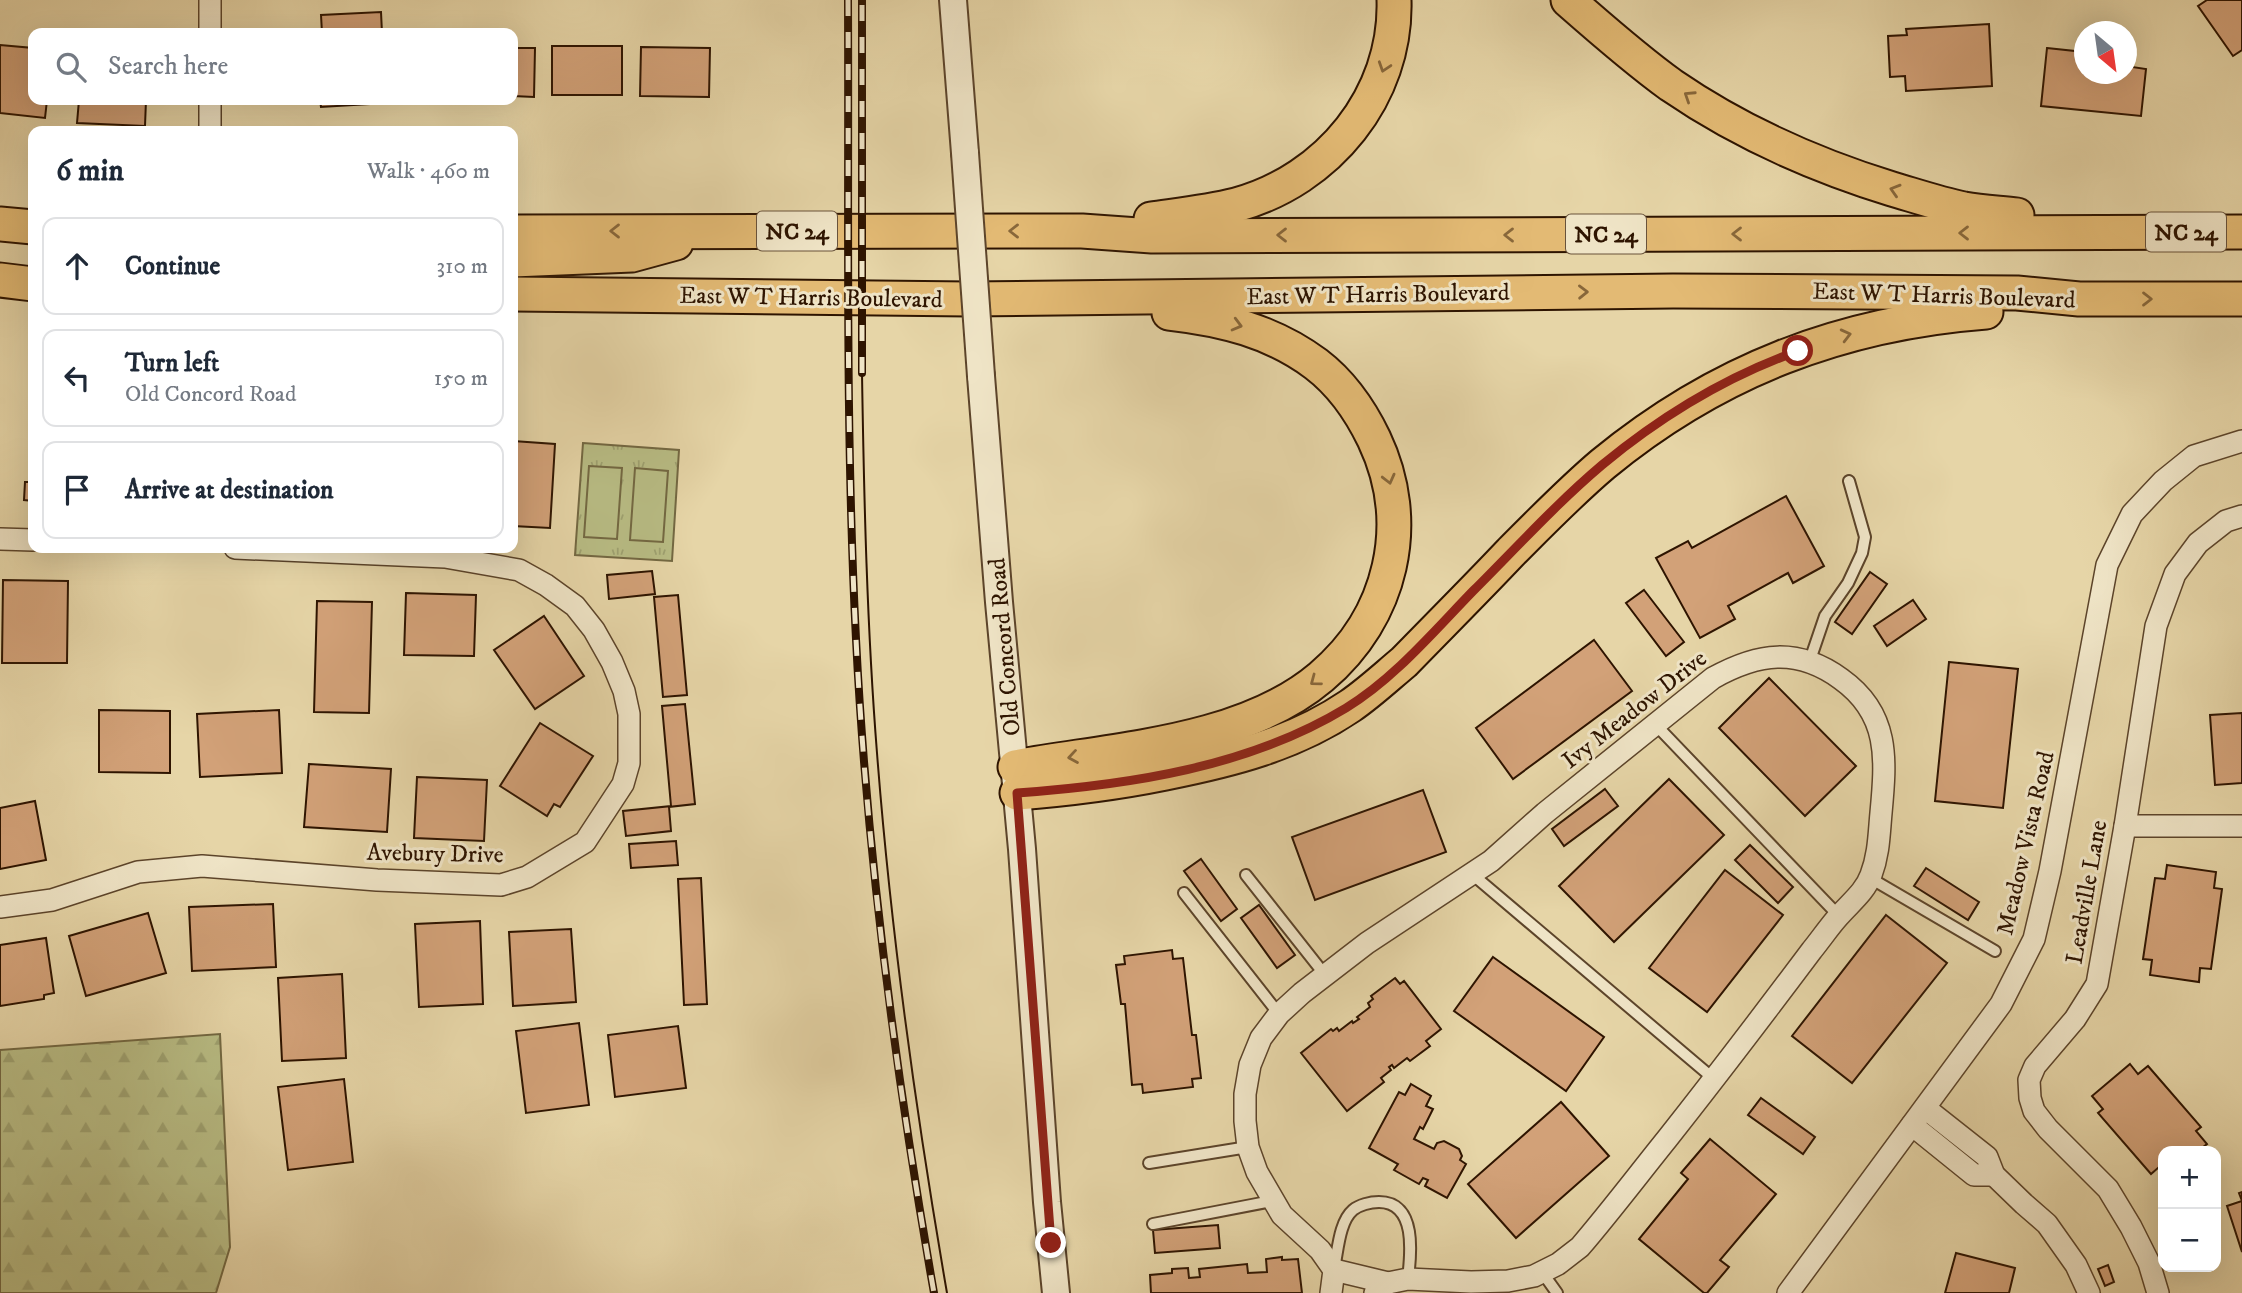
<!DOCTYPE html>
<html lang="en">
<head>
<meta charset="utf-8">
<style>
  :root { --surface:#fff; --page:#f6f6f7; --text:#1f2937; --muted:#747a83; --line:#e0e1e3 }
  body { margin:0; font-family:"IM FELL DW Pica",serif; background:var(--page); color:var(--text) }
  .controls { position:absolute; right:21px; bottom:21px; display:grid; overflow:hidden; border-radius:14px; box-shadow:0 7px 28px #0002 }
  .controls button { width:63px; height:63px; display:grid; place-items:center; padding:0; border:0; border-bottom:2px solid var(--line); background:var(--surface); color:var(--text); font:35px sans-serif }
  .compass { position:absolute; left:2074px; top:21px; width:63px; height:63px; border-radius:50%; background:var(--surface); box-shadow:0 7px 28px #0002; rotate:151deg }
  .stop { position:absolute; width:21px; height:21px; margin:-16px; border:5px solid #8f2418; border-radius:50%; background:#fff }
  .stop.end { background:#8f2418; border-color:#fff; box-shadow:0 2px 7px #0008 }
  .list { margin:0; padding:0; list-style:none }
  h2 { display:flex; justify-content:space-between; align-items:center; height:91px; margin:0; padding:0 28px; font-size:30px }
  h2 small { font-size:23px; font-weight:400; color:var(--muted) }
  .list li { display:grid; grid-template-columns:46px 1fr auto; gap:21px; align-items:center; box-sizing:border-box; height:98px; margin:0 14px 14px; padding:0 14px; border:2px solid var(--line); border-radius:14px }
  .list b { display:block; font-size:26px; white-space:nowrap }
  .list p { margin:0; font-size:23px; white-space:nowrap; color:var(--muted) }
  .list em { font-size:23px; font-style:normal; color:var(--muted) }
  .icon { flex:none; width:38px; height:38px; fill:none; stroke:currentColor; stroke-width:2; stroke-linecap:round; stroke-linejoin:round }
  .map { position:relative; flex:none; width:2242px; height:1293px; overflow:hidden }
  .search { position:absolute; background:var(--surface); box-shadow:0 7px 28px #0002; left:28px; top:28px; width:490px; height:77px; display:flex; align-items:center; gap:18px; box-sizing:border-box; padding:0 24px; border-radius:14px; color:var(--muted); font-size:26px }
  .panel { position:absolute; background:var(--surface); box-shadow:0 7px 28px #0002; left:28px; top:126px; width:490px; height:427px; border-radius:14px }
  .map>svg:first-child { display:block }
  .grass { fill:url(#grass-tufts); stroke:#736842; stroke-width:2 }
  .forest { fill:url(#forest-firs); stroke:#736842; stroke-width:2 }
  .garden { fill:#b8bc84; stroke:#736842; stroke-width:2 }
  .building { fill:#d2a178; stroke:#2e1400; stroke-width:2 }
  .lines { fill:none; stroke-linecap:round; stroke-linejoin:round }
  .service-casing { stroke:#5c442a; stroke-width:14 }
  .minor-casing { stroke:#5c442a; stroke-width:24 }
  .tertiary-casing { stroke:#5c442a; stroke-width:30 }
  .primary-casing { stroke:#2e1400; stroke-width:37 }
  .service { stroke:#efe4c6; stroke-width:10 }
  .minor { stroke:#efe4c6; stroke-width:21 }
  .tertiary { stroke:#efe4c6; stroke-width:26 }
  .primary { stroke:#e3ba74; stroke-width:33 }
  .tram { stroke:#2e1400; stroke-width:2 }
  .rail-casing { stroke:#2e1400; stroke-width:8 }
  .rail { stroke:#efe4c6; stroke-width:5; stroke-dasharray:16; stroke-linecap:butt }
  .tertiary-bridge-casing { stroke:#5c442a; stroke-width:30; stroke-linecap:butt }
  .tertiary-bridge { stroke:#efe4c6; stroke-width:26 }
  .oneway { stroke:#88673a }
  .route { stroke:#8f2418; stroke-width:9 }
  .labels { text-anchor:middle; stroke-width:6; stroke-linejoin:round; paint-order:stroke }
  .shield { fill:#efe4c6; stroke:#68523b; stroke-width:2 }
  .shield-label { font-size:23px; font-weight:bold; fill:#2e1400 }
  .street-label { font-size:24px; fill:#2e1400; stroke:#efe4c6 }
</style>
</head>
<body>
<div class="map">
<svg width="2242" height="1293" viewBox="0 0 2242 1293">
  <defs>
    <pattern id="grass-tufts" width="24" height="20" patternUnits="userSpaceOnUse" patternTransform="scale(1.75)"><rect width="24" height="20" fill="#b8bc84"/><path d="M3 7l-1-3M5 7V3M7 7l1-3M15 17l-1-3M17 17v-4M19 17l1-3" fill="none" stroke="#9ea170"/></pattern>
    <pattern id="forest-firs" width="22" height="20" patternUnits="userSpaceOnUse" patternTransform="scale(1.75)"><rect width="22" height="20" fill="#b8bc84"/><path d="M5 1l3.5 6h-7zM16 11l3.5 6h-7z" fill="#9ea170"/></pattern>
  </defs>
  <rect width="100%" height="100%" fill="#e6d5a7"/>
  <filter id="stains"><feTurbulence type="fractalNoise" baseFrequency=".00286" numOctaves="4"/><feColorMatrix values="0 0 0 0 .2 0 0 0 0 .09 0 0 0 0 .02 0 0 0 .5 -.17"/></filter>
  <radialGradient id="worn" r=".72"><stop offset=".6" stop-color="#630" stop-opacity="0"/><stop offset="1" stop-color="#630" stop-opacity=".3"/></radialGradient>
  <path class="grass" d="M583,443L679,450L672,561L575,555Z"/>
  <path class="forest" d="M220,1034L230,1247L216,1293H0V1050Z"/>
  <g class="garden">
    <path d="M589,466L622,468L617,539L584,537Z"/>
    <path d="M635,468L668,471L663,542L630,540Z"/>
  </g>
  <g class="building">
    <path d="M2207,0H2242V50L2233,56L2198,6Z"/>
    <path d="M381,12L382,33H322L321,15Z"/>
    <path d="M1989,24L1992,86L1906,91L1905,76L1890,77L1888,36L1907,35L1906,29Z"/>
    <path d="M0,45L33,48V100H47L45,118L0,113Z"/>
    <rect x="552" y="46" width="70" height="49"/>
    <path d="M641,47L710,48L709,97L640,96Z"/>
    <path d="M513,48H535L534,97L513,96Z"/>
    <path d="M2047,48L2084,52V74H2126V56L2133,57L2132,67L2146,69L2141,116L2041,106Z"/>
    <path d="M79,100H146L145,126L77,123Z"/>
    <path d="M320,100H386V103L321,107Z"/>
    <path d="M513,441L555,444L550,528L513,526Z"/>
    <path d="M25,482H33V501L24,500Z"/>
    <path d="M1786,496L1824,566L1793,583L1788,573L1728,606L1735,619L1700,638L1656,558L1688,541L1692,548Z"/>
    <path d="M652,571L655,594L609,599L607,575Z"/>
    <path d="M1870,572L1887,584L1852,634L1835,622Z"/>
    <path d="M3,580L68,581L67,663H2Z"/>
    <path d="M1644,590L1684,642L1666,656L1626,603Z"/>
    <path d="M406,593L476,595L474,656L404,655Z"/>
    <path d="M678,595L687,695L663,697L654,597Z"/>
    <path d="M1913,600L1926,619L1887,646L1874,626Z"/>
    <path d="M317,601L372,602L369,713L314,712Z"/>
    <path d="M544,616L584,676L535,709L494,650Z"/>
    <path d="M1594,640L1632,691L1513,779L1476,728Z"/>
    <path d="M1949,662L2018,669L2003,808L1935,801Z"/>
    <path d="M1769,678L1856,766L1805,816L1719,728Z"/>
    <path d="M685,704L695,804L669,807L671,831L626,836L623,811L671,806L662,706Z"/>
    <path d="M99,710L170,711V773L99,772Z"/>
    <path d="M279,710L282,773L200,777L197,714Z"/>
    <path d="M2242,713V783L2215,785L2210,715Z"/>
    <path d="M540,723L593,756L560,807L554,804L547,816L500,786Z"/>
    <path d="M309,764L391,769L387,832L304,827Z"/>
    <path d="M417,777L487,780L484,841L414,838Z"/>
    <path d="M1669,779L1724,835L1614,942L1559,886Z"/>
    <path d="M1605,789L1618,806L1564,846L1552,829Z"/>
    <path d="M1423,790L1446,852L1315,900L1292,837Z"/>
    <path d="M35,801L46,860L0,869V808Z"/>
    <path d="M676,841L678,865L631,868L629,844Z"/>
    <path d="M1750,845L1793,887L1778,903L1735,860Z"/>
    <path d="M1201,859L1237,909L1221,921L1184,871Z"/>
    <path d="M2167,865L2216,872L2214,888L2222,889L2211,969L2200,968L2199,982L2150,975L2152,960L2143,959L2155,878L2165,879Z"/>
    <path d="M1926,868L1979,902L1968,920L1914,886Z"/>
    <path d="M1725,870L1783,915L1707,1012L1649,968Z"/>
    <path d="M701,878L707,1004L684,1005L678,879Z"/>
    <path d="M273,904L276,967L192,971L189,907Z"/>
    <path d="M1259,905L1295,955L1277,968L1241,918Z"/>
    <path d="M148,913L166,973L86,996L69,936Z"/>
    <path d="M1886,915L1947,963L1852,1083L1792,1036Z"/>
    <path d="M480,921L483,1004L419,1007L415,924Z"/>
    <path d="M571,929L576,1002L513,1006L509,932Z"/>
    <path d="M46,938L54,993L44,995V999L0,1006V945Z"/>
    <path d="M1172,950L1173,959L1183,958L1192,1035H1196L1201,1078L1192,1079L1193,1087L1143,1093L1142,1084L1132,1085L1125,1004H1121L1116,965L1125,964L1124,956Z"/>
    <path d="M1493,957L1604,1037L1566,1091L1454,1011Z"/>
    <path d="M342,974L346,1058L282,1061L278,978Z"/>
    <path d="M1395,978L1400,984L1404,981L1441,1029L1426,1041L1430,1046L1410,1061L1407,1058L1394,1068L1392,1065L1389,1067L1391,1070L1381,1078L1384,1082L1347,1111L1301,1053L1331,1029L1333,1031L1337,1028L1339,1031L1352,1021L1353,1023L1359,1019L1357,1017L1370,1007L1368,1003L1373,999L1371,996Z"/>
    <path d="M579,1023L589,1105L526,1113L516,1031Z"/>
    <path d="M678,1026L686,1088L615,1097L608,1035Z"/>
    <path d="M2130,1064L2138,1074L2148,1066L2201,1127L2196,1131L2207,1144L2198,1151H2163V1171L2159,1167L2151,1174L2098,1113L2103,1109L2092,1096Z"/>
    <path d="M344,1079L353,1162L288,1170L278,1087Z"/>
    <path d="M1411,1084L1431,1096L1426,1106L1433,1109L1423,1129L1420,1127L1414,1139L1434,1149L1437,1143L1444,1141L1459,1149L1462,1156L1460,1160L1466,1164L1447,1198L1425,1186L1428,1180L1423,1178L1419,1184L1394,1170L1398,1164L1369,1148L1399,1092L1405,1095Z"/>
    <path d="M1761,1098L1815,1137L1803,1154L1748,1115Z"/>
    <path d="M1561,1102L1609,1156L1516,1238L1468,1184Z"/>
    <path d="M1710,1139L1776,1194L1720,1260L1729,1267L1707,1293H1704L1639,1239L1688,1179L1681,1173Z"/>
    <path d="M2242,1192V1252L2227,1206L2242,1201L2239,1193Z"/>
    <path d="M1218,1225L1220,1248L1155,1253L1153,1230Z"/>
    <path d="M1956,1253L2015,1268L2009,1293H1945Z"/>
    <path d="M1282,1257V1260L1298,1259L1302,1293H1151L1150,1275L1172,1273V1269L1188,1268L1189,1278L1200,1277L1199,1269L1247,1264L1248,1273L1267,1272L1266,1259Z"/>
    <path d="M2108,1265L2114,1282L2105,1286L2098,1269Z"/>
  </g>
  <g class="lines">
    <g class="service-casing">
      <g id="service">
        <path d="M1809,663L1825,616L1848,583L1862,553L1865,537L1849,481"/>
        <path d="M1654,723L1839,916"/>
        <path d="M1472,874L1714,1079"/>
        <path d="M1246,875L1325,975"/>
        <path d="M1870,878L1995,951"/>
        <path d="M1184,893L1279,1014"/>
        <path d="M1149,1163L1248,1147"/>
        <path d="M1153,1224L1272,1201"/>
        <path d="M1334,1268C1338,1251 1339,1222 1353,1210C1359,1205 1370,1202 1379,1202C1417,1202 1411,1254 1408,1279"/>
        <path d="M1542,1272L1557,1293"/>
      </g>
    </g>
    <g class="minor-casing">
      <g id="minor">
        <path d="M210,0V33"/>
        <path d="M210,100V131"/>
        <path d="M0,539L33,540"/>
        <path d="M2125,826H2242"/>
        <path d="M0,907L52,900L138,872L202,866L377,880L501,885L527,877L585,842L623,784L629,763V714L624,691L612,662L594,630L575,606L546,585L519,570L445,557L235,548"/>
        <path d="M1925,1108L1987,1157L1994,1175L2024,1204L2047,1224L2076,1265L2089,1293"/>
        <path d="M1912,1125L1974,1175H1994"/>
        <path d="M1334,1270L1388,1283"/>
        <path d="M1331,1293L1334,1270L1320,1250L1282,1215L1257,1172L1248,1147L1245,1121V1094L1250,1065L1261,1038L1279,1014L1302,993L1367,943L1491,861L1545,813L1713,678C1758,653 1797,647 1841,679C1890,714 1886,759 1881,813C1879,834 1879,854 1871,875C1865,892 1850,903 1838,917C1829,927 1821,939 1812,950C1764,1014 1716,1077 1667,1139C1638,1175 1610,1212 1580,1247L1558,1264L1534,1276L1508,1281L1471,1282L1408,1279L1388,1283L1375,1293"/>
        <path d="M1788,1293L2001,1004L2034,939L2050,871L2107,565L2132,514L2163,481L2194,456L2242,441"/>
        <path d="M2158,1293L2149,1263L2131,1227L2108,1189L2048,1129L2034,1111L2030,1098L2029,1080L2035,1066L2075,1019L2097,984L2125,826L2156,626L2175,574L2198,543L2226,521L2242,516"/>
      </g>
    </g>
    <g class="tertiary-casing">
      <g id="tertiary">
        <path d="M953,0L965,153"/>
        <path d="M981,376L999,602L1022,849L1047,1202L1056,1293"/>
      </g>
    </g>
    <g class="primary-casing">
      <g id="primary">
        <path d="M1568,0C1601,29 1635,59 1671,85C1738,131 1814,165 1892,189C1916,196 1940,204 1964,209C1982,212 2000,213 2017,215"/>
        <path d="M1151,219C1179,215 1208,212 1236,205C1328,180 1397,96 1394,0"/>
        <path d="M0,224L33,227"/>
        <path d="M513,232L1082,231L1152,236L2242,232"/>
        <path d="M513,260L632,255L676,243"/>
        <path d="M0,280L33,284"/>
        <path d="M513,294L969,299L1673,291L2017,293L2079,299H2242"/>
        <path d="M1015,767C1112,749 1242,744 1321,677C1392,617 1414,523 1374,439C1360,410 1341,383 1316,364C1272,331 1222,319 1169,313"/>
        <path d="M1017,793C1067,789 1116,783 1165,773C1231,760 1294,744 1350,706C1369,693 1386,677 1404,662C1440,625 1476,589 1511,552C1541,522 1571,491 1603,464C1716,371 1841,323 1986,312"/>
      </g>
    </g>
    <use href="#service" class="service"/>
    <use href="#minor" class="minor"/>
    <use href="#tertiary" class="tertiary"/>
    <use href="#primary" class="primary"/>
    <path class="tram" d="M862,373C864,500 867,627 877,753C891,934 916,1114 947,1293"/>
    <g class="rail-casing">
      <g id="rail">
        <path d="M848,0C849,213 845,426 856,639C867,859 896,1077 934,1293"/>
        <path d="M862,373V0"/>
      </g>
    </g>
    <use href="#rail" class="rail"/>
    <g class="tertiary-bridge-casing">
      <path id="tertiary-bridge" d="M965,153L981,376"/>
    </g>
    <use href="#tertiary-bridge" class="tertiary-bridge"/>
  </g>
  <defs><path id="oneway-chevron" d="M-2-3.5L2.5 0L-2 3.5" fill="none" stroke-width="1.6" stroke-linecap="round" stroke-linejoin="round" transform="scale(1.75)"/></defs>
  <g class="oneway">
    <use href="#oneway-chevron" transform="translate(1384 67) rotate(108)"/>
    <use href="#oneway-chevron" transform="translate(1689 96) rotate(-147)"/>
    <use href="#oneway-chevron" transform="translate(1895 190) rotate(-163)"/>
    <use href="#oneway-chevron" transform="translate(615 231) rotate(180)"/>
    <use href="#oneway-chevron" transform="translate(1014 231) rotate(180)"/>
    <use href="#oneway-chevron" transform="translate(1964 233) rotate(180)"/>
    <use href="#oneway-chevron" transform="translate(1737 234) rotate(180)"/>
    <use href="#oneway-chevron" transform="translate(1282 235) rotate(180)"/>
    <use href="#oneway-chevron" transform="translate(1509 235) rotate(180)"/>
    <use href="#oneway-chevron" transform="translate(1583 292) rotate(-1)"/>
    <use href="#oneway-chevron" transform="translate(2147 299)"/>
    <use href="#oneway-chevron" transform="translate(1237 325) rotate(15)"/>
    <use href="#oneway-chevron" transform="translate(1846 335) rotate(-14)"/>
    <use href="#oneway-chevron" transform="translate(1389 479) rotate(76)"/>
    <use href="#oneway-chevron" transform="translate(1315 681) rotate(143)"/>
    <use href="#oneway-chevron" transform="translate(1073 757) rotate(171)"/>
  </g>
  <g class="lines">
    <path class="route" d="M1051,1243L1017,793C1129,785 1249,767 1346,708C1395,678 1434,631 1474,590C1516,548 1557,503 1602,465C1660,417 1728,376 1798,351"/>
  </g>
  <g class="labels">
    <g class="shield">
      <rect x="757" y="211.5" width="80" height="39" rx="5"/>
      <rect x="2146" y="212.5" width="80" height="39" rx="5"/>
      <rect x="1566" y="214.5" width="80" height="39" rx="5"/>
    </g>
    <g class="shield-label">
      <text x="797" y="239">NC 24</text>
      <text x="2186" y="240">NC 24</text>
      <text x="1606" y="242">NC 24</text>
    </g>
    <g class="street-label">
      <text transform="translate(1378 294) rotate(-1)" y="8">East W T Harris Boulevard</text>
      <text transform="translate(1944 295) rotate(2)" y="8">East W T Harris Boulevard</text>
      <text transform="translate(811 297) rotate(1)" y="8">East W T Harris Boulevard</text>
      <text transform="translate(1004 647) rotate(-95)" y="8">Old Concord Road</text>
      <text transform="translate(1634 709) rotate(-38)" y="8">Ivy Meadow Drive</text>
      <text transform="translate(2025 843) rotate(-77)" y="8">Meadow Vista Road</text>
      <text transform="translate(435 853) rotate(1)" y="8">Avebury Drive</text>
      <text transform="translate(2086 892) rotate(-80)" y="8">Leadville Lane</text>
    </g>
  </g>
  <rect width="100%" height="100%" filter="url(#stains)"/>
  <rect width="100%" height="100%" fill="url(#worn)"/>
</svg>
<div class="controls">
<button>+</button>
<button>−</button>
</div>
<svg class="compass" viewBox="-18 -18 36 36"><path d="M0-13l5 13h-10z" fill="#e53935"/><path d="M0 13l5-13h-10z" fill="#747a83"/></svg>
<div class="stop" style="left:1798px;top:351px"></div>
<div class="stop end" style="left:1051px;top:1243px"></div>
<div class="search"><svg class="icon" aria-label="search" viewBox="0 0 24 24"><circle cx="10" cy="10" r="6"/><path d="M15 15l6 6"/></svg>Search here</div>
<section class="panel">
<h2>6 min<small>Walk · 460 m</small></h2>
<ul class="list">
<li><svg class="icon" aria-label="ahead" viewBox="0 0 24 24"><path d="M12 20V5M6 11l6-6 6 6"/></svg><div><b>Continue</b></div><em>310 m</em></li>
<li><svg class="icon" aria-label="left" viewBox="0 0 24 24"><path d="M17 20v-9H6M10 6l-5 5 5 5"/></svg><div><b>Turn left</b><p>Old Concord Road</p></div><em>150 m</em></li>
<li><svg class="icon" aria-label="arrive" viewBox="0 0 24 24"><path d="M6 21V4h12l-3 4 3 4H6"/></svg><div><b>Arrive at destination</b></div></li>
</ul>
</section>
</div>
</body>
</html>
